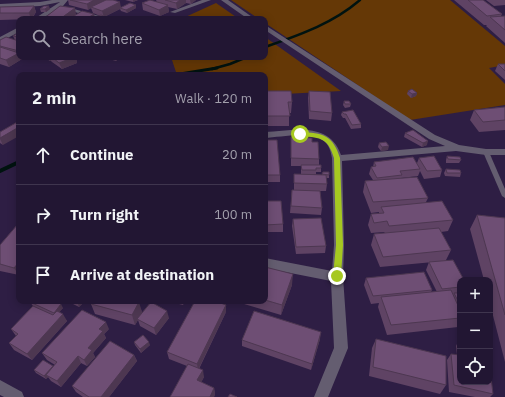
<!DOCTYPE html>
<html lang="en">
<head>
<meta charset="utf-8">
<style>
  :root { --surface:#221633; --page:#2e233f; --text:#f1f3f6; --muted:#a29fac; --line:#3f354e }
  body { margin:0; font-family:"IBM Plex Sans",sans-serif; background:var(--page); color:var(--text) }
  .controls { position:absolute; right:12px; bottom:12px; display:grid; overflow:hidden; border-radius:8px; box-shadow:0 2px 10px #0003 }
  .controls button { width:36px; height:36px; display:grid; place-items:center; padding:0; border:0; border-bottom:1px solid var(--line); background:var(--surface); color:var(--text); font:20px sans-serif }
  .stop { position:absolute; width:12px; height:12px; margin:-9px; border:3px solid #a6c821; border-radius:50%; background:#fff }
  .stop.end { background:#a6c821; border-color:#fff; box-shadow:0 1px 4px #0008 }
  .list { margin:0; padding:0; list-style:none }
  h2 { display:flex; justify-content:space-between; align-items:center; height:52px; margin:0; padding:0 16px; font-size:17px }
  h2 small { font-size:13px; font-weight:400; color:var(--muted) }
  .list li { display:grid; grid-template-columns:26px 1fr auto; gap:12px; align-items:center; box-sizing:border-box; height:60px; padding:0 16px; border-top:1px solid var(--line) }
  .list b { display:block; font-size:15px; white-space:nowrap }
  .list em { font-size:13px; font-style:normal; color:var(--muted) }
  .icon { flex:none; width:22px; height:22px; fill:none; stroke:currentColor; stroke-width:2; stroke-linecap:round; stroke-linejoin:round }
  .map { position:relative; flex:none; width:505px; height:397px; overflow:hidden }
  .search { position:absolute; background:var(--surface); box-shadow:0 2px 10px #0003; left:16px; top:16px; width:252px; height:44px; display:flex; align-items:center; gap:10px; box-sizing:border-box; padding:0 14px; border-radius:8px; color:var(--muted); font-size:15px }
  .panel { position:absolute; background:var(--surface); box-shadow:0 2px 10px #0003; left:16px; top:72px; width:252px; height:232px; border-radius:8px }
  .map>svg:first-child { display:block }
  .green { fill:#653806 }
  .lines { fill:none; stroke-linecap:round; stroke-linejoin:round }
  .stream-far2 { stroke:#001310; stroke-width:2.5 }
  .stream-far1 { stroke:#001310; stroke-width:3 }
  .stream { stroke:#001310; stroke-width:4 }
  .service { fill:#645d70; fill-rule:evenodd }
  .minor { fill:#645d70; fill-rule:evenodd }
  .wall { fill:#5f4364 }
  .shaded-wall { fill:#4d3751 }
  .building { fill:#6e4e74; stroke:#4d3751 }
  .route { fill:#a6c821 }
</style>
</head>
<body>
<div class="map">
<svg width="505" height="397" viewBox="0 0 505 397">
  <rect width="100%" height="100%" fill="#2e1e44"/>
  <g class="green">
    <path d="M231,0H450L505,46V65L489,68L505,84V105L410,120L265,23V19H259Z"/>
    <path d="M216,3L239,19H181Z"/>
    <path d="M265,37L341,91L265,95V75H177L171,57H265Z"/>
  </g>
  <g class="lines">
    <g class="stream-far2">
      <path d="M265,47C299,35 332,24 360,0"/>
      <path d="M212,69L230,64L247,57"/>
    </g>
    <path class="stream-far1" d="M174,75L217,68"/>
    <path class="stream" d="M0,171L19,162"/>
    <path class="service" d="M486,150L489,152L505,189V198L502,196L483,152Z"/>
    <g class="minor">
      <path d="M52,0H68L63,6L103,17L100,19L60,8L41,19H34L60,2L40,6L0,8V4L40,2Z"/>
      <path d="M202,0H211L175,13L170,12Z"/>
      <path d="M221,0H228L255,19H248Z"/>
      <path d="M265,25L435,135L459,145L486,149H505V155H486L456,151L342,161L344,245L343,277L348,348L328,397H314L334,348L331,281L265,268V258L332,271L334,245L332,158C331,152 329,145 324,141C311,131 281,137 265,138V132C293,131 329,121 341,155L445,146L429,139L265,30Z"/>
      <path d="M19,27V32L0,42V37Z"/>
      <path d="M0,380L22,392L24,397H4L0,395Z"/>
    </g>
  </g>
  <g class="wall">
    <path d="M68,0H113L121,7L136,8L127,13L121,11L120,9L104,17L110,19H43L76,14L75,16L94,14L95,18L100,16L93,13L91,8L88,10L69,5Z"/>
    <path d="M125,0H138L133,2Z"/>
    <path d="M156,0H196L191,4L186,3L177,9L168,7L169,12L160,16L143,10L142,3L157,2Z"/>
    <path d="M454,0H483L502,14L501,16H505V43L486,26L487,25H484Z"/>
    <path d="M486,0H505V5L494,6Z"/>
    <path d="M34,6L36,12L32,19L0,20V7Z"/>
    <path d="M40,9H50L46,12H41Z"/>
    <path d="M19,32V57H24L23,58H21L22,59L9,67L0,64V40H15L13,36Z"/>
    <path d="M44,57H76L77,63L62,69L52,62L51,61H50Z"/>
    <path d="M108,57H120L116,61L109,59Z"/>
    <path d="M498,64H505V80L495,71Z"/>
    <path d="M265,91L292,102L291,113H289V126H265Z"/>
    <path d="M309,91L332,113L331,121L309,119L308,98Z"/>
    <path d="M408,91L417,93L416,96L411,98L407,94Z"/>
    <path d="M344,101L351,104L350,107L345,108L343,105Z"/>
    <path d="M505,107V130L479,132L470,120L474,110Z"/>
    <path d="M342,112L361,124V128L351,129L345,118H343L341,115Z"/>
    <path d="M0,132L3,145L0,143Z"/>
    <path d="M405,133L427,145L422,147L404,137Z"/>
    <path d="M291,137L312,142L319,159V165L321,168V172H316V174H301V166H291Z"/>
    <path d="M265,140L280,175V182H266V180H265Z"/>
    <path d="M379,143L388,150L381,151L378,147Z"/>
    <path d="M447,156L461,160L459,163H446V160Z"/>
    <path d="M419,158L442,170L440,177L424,179L420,171L418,176L401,178L428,198L426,202L453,220L448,231L441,232L451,250L446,260L460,280V323L458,327L387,335L378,307L379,303L371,304L364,285L366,278L432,290L431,292H437L426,270L429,262L444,261L380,267L371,245L374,234L385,233L384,232L371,233L368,225L371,214H379V212L371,213L363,192L365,181L373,180L369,174L371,167H373L374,162L417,163Z"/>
    <path d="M446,169L461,173L460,177L445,176L444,173Z"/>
    <path d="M323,172L329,175V178H326L327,184L326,191H309L322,208L321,215L290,213L292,190H294V174L322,175Z"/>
    <path d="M265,201L283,224V232H265Z"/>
    <path d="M477,215L505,218V362L490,304V280H484L470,229Z"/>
    <path d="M293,219L326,246L325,253L296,254L292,226Z"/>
    <path d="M18,224L19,275L0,271V245Z"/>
    <path d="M265,267L292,285L281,315L234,301H265Z"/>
    <path d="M67,301H85L79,307Z"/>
    <path d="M92,301H139L138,302L142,312L140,316L169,318L156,335L140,326L138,320L135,325L95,314L91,304Z"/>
    <path d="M167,301H185L183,305Z"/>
    <path d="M30,302L63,308L59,312L67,321L32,360L14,350L9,343L16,336L11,329L33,306Z"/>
    <path d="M226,312L199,369L204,377L201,382L214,388L215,394L214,397L187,366L169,359L167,352Z"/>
    <path d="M109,329L104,334L106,338L93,353L95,357L87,366L81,363L61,387L51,381L48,377L46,379L36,373L34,370L53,367L55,365L47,360L42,353Z"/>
    <path d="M320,339L311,370L242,346V340Z"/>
    <path d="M376,339L446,385L440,394L369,376L372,348Z"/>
    <path d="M134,342L150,345L141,353L135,345Z"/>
    <path d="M458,342L460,343V382L493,394L490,397H475L449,392L447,360L451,354L457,355L456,346Z"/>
    <path d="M134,355L137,361L109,397H83L76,392L72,386Z"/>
  </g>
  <g class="shaded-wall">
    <path d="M94,0H106L91,7V8L88,10L87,4Z"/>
    <path d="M133,0H138L133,2Z"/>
    <path d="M180,0H186V3L177,9L176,3Z"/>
    <path d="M190,0H196L191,4Z"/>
    <path d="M120,2L121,8H120V9L104,17L102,11Z"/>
    <path d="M136,5V8L127,13L126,10Z"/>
    <path d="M168,5L169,12L160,16L159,10Z"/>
    <path d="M34,6L36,12L31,19L29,13Z"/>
    <path d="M49,6L50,9L46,12L45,9Z"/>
    <path d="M75,8L76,14L70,19H60Z"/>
    <path d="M94,14L95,19H86Z"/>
    <path d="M19,53V57H21L22,59L9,67L6,60Z"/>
    <path d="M48,57H50L51,61H50Z"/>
    <path d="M74,57H76L77,63L62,69L59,63Z"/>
    <path d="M115,57H120L116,61Z"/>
    <path d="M417,93L416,96L411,98L412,94Z"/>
    <path d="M19,127V136L3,145L0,139V138Z"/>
    <path d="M428,141L427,145L422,147L423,143Z"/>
    <path d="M389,146L388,150L381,151L382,147Z"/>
    <path d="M19,262V275L14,268Z"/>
    <path d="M293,274L292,285L281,315L282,305Z"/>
    <path d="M77,301H85L79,307Z"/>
    <path d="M139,302L142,312L138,319H137L138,320L135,325L132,315Z"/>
    <path d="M61,304L63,308L56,316L54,313Z"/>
    <path d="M226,305V312L198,370L197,364Z"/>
    <path d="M167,311L169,318L156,335L154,328Z"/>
    <path d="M63,314L67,321L32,360L27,354Z"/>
    <path d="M106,322L109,329L104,334L106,338L93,353L95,357L87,366L84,360L88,348L99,329Z"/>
    <path d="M321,332L320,339L311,370L312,364Z"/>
    <path d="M149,342L150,345L141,353L140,349Z"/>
    <path d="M134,355L137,361L109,397H101Z"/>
    <path d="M78,356L81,363L61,387L57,381Z"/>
    <path d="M53,366L55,369L46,375L48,377L46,379L44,376Z"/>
    <path d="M203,370L204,377L199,387L197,380Z"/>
    <path d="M214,388L215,394L214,397H210Z"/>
  </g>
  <g class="building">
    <path d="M70,0H94L87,4Z"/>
    <path d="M106,0H113L120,2L102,11L91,7Z"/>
    <path d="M150,0L168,5L159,10L142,3Z"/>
    <path d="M165,0H180L176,3Z"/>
    <path d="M468,0H483L502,14L487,16Z"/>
    <path d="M130,3L136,5L126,10L120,8Z"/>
    <path d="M34,6L29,13H0V7Z"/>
    <path d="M44,6H49L45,9H40Z"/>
    <path d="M60,6L75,8L60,19H43Z"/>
    <path d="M82,11L94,14L86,19H69Z"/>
    <path d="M101,15L110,19H92Z"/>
    <path d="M505,16V30L490,17Z"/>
    <path d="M19,32V37L13,36Z"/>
    <path d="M6,37L19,41V51L0,46V40Z"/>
    <path d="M0,47L19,53L6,60L0,58Z"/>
    <path d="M52,57H74L59,63Z"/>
    <path d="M498,64H505V71Z"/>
    <path d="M412,89L417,93L412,94L408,91Z"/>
    <path d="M265,91H291L292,102H288L290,116H265Z"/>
    <path d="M309,91L330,92L332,113L310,111Z"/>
    <path d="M344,101H349L351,104H345Z"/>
    <path d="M505,107V120L483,122L474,110Z"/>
    <path d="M353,110L361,124L352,125L346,114H344L342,112Z"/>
    <path d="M19,121V127L0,138V132Z"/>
    <path d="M413,130L428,141L423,143L405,133Z"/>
    <path d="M291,137L312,138V142H318L319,159L291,158Z"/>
    <path d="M265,140H277L280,175H267L266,172H265Z"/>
    <path d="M386,142L389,146L382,147L379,143Z"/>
    <path d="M434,156L442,170L427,171L419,158Z"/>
    <path d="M447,156L460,157L461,160L448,159Z"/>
    <path d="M413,157L420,169L400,171L402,175L377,178L371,167L376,166L374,162Z"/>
    <path d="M301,165H321V168H316V170H302Z"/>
    <path d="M446,169L460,170L461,173H447Z"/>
    <path d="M323,172H329V175L322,174Z"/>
    <path d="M294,174L326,175L327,184L294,183Z"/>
    <path d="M417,177L428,198L373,202L365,181Z"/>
    <path d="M292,190L320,191L322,208L291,206Z"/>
    <path d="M265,201H281L283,224L265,225Z"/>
    <path d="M442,201L453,220L389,226L387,221L374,223L371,214L384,213L381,207Z"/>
    <path d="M477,215L505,218V315Z"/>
    <path d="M321,218L326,246L296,247L293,219Z"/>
    <path d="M18,224H19V262L14,268L0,264V245Z"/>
    <path d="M439,228L451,250L383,257L374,234Z"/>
    <path d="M453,260L464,280H460V287L442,289L429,262Z"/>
    <path d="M265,267L293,274L282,305L265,300Z"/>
    <path d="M424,272L432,290L373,296L366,278Z"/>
    <path d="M451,290L460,310V318L391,325L381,297Z"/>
    <path d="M454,293H460V305Z"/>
    <path d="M31,301H54L61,304L54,313L30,302Z"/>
    <path d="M92,301H134L139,302L132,315L91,304Z"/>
    <path d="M195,301H215L226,305L197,364L167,352Z"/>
    <path d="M151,302L167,311L154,328L137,319Z"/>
    <path d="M33,306L53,315L57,311L63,314L27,354L9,343L18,334L11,329Z"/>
    <path d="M82,310L106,322L99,329L103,331L88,348L92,350L84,360L78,356L57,381L46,375L57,362L42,353Z"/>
    <path d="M254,311L321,332L312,364L242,340Z"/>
    <path d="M143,335L149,342L140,349L134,342Z"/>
    <path d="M376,339L446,356V385L373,367Z"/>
    <path d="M110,341L134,355L101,397H89L72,386Z"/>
    <path d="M458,342L460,343V353H459Z"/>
    <path d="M451,354L460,355V382H490V369L493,394L454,385Z"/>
    <path d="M43,360L53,366L44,376L34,370Z"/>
    <path d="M188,364L203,370L197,380L214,388L210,397H170Z"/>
    <path d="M230,394L237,397H228Z"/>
  </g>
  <path class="route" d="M300,132C323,133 333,135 340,158L343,245L341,276L337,280L333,276L336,245L334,158C327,135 319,139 298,135V133Z"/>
</svg>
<div class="controls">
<button>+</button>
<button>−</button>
<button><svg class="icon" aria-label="locate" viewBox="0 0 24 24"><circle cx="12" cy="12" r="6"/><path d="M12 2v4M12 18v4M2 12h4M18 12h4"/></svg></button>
</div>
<div class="stop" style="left:300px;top:134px"></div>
<div class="stop end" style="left:337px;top:276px"></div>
<div class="search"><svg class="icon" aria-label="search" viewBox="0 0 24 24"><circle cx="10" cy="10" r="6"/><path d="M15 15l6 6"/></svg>Search here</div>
<section class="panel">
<h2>2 min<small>Walk · 120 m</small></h2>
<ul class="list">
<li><svg class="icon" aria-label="ahead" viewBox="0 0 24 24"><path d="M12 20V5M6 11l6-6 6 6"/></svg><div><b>Continue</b></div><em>20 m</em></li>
<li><svg class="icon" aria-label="right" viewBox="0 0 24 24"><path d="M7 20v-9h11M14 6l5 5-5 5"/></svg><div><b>Turn right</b></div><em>100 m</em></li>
<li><svg class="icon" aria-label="arrive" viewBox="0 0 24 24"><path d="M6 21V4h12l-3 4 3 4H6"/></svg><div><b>Arrive at destination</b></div></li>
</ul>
</section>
</div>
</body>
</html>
